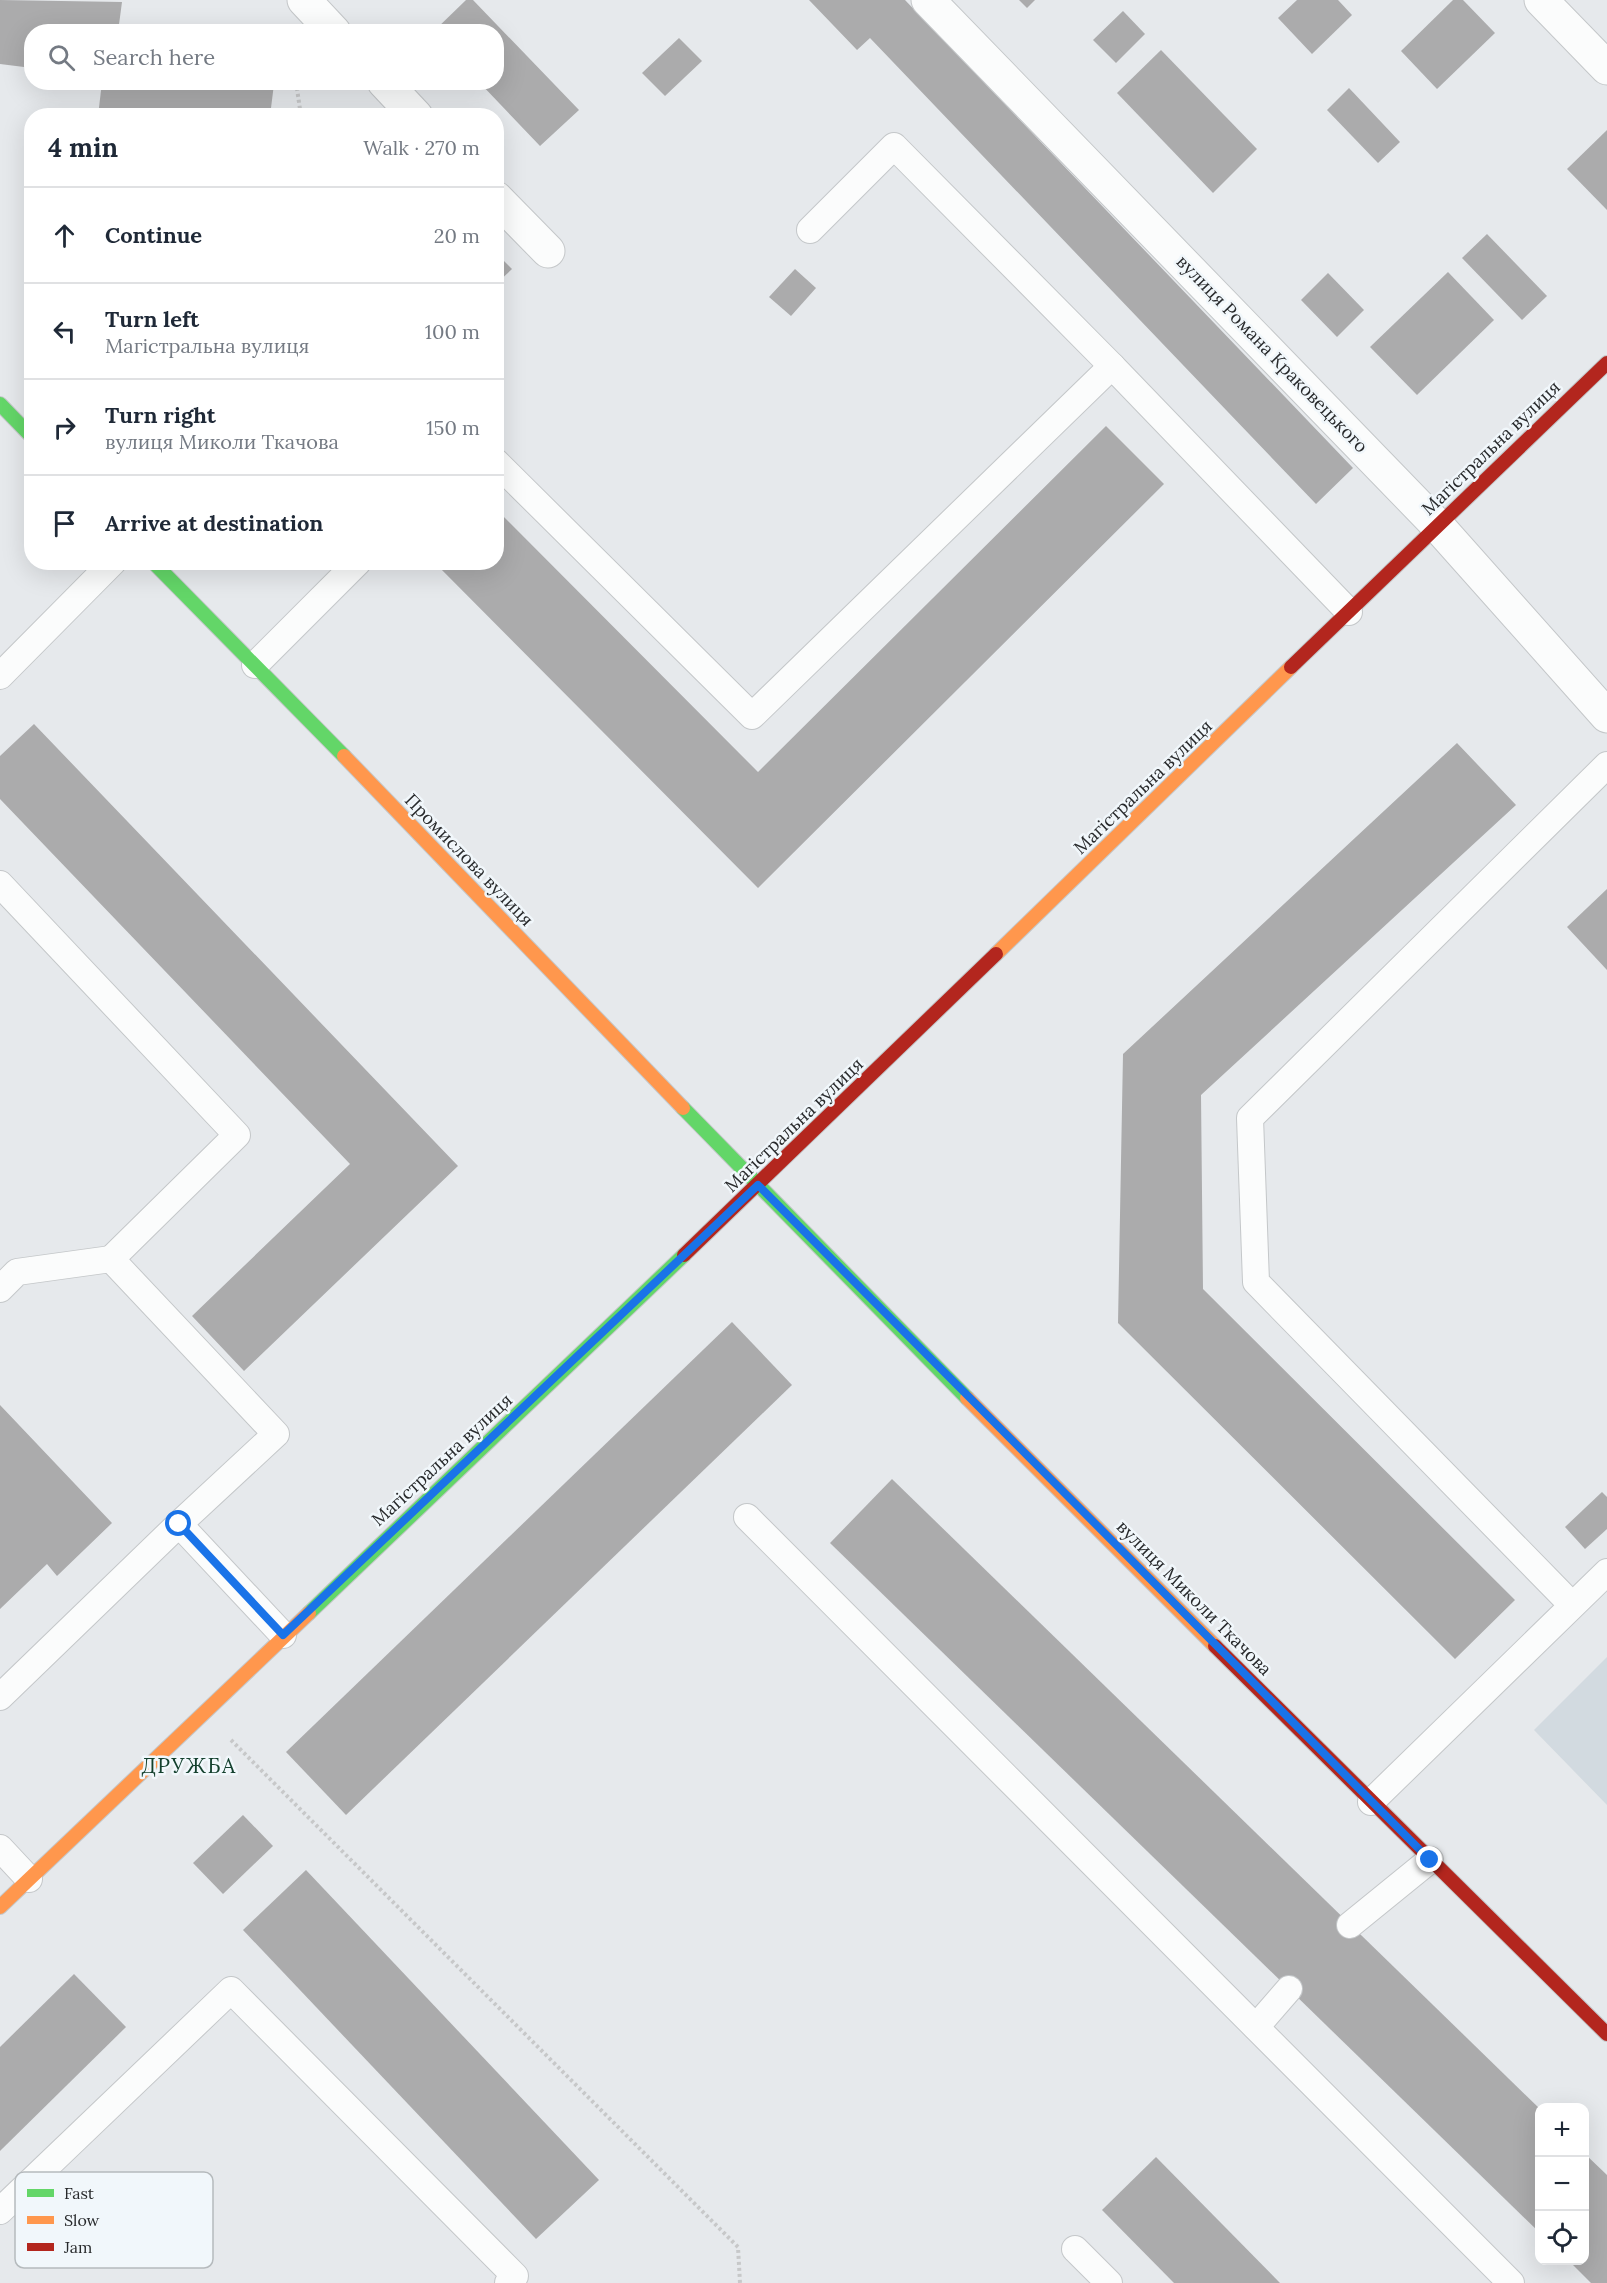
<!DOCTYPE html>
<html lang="en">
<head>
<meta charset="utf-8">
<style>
  :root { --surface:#fff; --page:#f2f2f3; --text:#1f2937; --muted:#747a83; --line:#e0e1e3 }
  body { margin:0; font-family:Lora,serif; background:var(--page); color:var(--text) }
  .controls { position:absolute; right:18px; bottom:18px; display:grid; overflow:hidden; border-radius:12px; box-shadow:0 6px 24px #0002 }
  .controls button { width:54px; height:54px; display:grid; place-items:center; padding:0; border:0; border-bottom:2px solid var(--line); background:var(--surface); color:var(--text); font:30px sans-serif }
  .stop { position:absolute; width:18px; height:18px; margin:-14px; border:4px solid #1a73e8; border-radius:50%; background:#fff }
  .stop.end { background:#1a73e8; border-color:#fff; box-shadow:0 2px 6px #0008 }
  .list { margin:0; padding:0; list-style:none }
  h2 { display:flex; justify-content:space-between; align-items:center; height:78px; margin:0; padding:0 24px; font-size:26px }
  h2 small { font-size:20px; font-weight:400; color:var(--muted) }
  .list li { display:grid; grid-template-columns:39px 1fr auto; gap:18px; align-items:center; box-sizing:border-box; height:96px; padding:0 24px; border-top:2px solid var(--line) }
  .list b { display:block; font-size:22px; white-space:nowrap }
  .list p { margin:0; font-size:20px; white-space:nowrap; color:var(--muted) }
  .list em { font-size:20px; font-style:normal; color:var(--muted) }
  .icon { flex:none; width:33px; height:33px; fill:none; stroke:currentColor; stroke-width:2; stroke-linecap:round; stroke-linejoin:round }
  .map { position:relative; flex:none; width:1607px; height:2283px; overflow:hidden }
  .search { position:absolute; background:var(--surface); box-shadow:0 6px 24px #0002; left:24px; top:24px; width:480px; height:66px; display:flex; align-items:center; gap:15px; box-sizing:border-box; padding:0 21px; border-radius:24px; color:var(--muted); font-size:22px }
  .panel { position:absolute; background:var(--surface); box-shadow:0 6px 24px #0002; left:24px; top:108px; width:480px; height:462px; border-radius:24px }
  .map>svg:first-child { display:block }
  .built { fill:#d2dae0 }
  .building { fill:#ababac }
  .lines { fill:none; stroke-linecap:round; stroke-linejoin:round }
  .lane-casing { stroke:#c4c7c9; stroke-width:28 }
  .street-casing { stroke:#c4c7c9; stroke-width:35 }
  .fast-casing { stroke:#c4c7c9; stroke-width:16 }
  .slow-casing { stroke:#c4c7c9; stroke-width:16 }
  .jam-casing { stroke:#c4c7c9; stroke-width:16 }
  .path { stroke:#c7c8c9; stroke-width:4; stroke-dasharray:3 3; stroke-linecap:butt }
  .lane { stroke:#fbfcfc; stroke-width:26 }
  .street { stroke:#fbfcfc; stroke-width:33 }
  .fast { stroke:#63d668; stroke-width:14 }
  .slow { stroke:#ff974d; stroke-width:14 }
  .jam { stroke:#b3261e; stroke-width:14 }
  .route { stroke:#1a73e8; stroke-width:8 }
  .labels { text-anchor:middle; stroke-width:5; stroke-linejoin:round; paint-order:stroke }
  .street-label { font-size:18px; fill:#282a2c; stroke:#f1f7fb }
  .quarter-label { font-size:21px; letter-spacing:1.5px; fill:#13402d; stroke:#f1f7fb }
  .key { fill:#f1f7fb; stroke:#b5babd; stroke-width:1.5 }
  .key-label { font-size:16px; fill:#282a2c }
</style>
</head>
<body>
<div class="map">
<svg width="1607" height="2283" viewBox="0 0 1607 2283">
  <rect width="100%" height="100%" fill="#e6e9ec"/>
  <path class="built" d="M1607,1657V1805L1534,1730Z"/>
  <g class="building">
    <path d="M0,0L122,2L118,32H32V68L0,64Z"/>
    <path d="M466,0H473L579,110L540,146L479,82H496V32H433Z"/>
    <path d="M809,0H905L1353,468L1316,504L870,38L857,50Z"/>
    <path d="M1019,0H1035L1027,8Z"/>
    <path d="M1297,0H1338L1352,15L1312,54L1278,18Z"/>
    <path d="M1453,0H1463L1495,33L1437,89L1401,51Z"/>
    <path d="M1123,11L1145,34L1116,63L1093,40Z"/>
    <path d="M679,38L702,61L665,96L642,73Z"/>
    <path d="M1161,50L1257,149L1213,193L1117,93Z"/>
    <path d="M102,82H260L274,84L270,116H98Z"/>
    <path d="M1349,88L1400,142L1378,163L1327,110Z"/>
    <path d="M1607,130V210L1567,169Z"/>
    <path d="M1487,234L1547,296L1522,320L1462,258Z"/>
    <path d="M496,253L512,269L496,284Z"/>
    <path d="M795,269L816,288L791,316L769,297Z"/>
    <path d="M1448,272L1494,320L1417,395L1370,347Z"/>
    <path d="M1328,273L1364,310L1337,337L1301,300Z"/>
    <path d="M1106,426L1164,484L758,888L434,562H496V509L758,772Z"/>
    <path d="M34,724L458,1166L244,1371L192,1316L350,1164L0,799V756Z"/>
    <path d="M1457,743L1516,805L1201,1095L1203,1289L1515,1600L1455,1659L1118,1323L1123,1054Z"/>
    <path d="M1607,889V970L1567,927Z"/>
    <path d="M732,1322L792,1385L346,1815L286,1752Z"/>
    <path d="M0,1405L112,1523L57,1576L47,1564L0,1609Z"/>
    <path d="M892,1479L1540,2109V2233L830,1543Z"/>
    <path d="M1602,1492L1607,1497V1529L1585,1549L1565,1527Z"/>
    <path d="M243,1815L273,1846L223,1894L193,1863Z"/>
    <path d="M306,1870L599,2180L536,2239L243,1930Z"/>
    <path d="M74,1974L126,2027L0,2151V2047Z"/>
    <path d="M1584,2153L1607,2175V2283H1591L1568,2260H1584Z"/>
    <path d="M1156,2157L1280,2283H1174L1102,2210Z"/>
  </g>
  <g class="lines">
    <g class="lane-casing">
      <g id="lane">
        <path d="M810,230L894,146L1112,366"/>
        <path d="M496,462L752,716L1112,366L1349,612"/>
        <path d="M255,665L358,562"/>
        <path d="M0,676L113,562"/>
        <path d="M0,884L237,1135L111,1259L276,1434L179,1524"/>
        <path d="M0,1289L17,1272L111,1259"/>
        <path d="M747,1517L1511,2283"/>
        <path d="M1572,1605L1256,1282L1250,1118L1607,765"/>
        <path d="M0,1697L179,1524L283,1635"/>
        <path d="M1371,1802L1607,1572"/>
        <path d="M0,1848L29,1879"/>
        <path d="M1350,1925L1430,1860"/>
        <path d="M1256,2027L1289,1989"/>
        <path d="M0,2211L231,1990L515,2276L508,2283"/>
        <path d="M1075,2249L1109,2283"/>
      </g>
    </g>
    <g class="street-casing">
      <g id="street">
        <path d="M304,0L334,32"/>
        <path d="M928,0L1437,525L1607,716"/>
        <path d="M1541,0L1607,68"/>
        <path d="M384,82L416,116"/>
        <path d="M496,198L548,251"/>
      </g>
    </g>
    <g class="fast-casing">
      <g id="fast">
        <path d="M0,404L32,437"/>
        <path d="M153,562L344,756"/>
        <path d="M683,1108L967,1398"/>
        <path d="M309,1613L684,1255"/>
      </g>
    </g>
    <g class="slow-casing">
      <g id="slow">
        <path d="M344,756L683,1108"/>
        <path d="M996,954L1291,667"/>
        <path d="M967,1398L1215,1646"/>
        <path d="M0,1907L309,1613"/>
      </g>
    </g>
    <g class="jam-casing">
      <g id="jam">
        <path d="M1291,667L1607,363"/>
        <path d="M684,1255L996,954"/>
        <path d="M1215,1646L1607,2034"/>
      </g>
    </g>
    <g class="path">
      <path d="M296,82L301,116"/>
      <path d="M231,1740L738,2247L740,2283"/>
    </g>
    <use href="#lane" class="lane"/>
    <use href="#street" class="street"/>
    <use href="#fast" class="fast"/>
    <use href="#slow" class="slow"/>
    <use href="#jam" class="jam"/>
  </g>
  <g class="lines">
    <path class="route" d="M179,1524L283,1635L758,1185L1430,1860"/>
  </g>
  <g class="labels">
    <g class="street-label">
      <text transform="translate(1272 354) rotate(46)" y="6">вулиця Романа Краковецького</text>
      <text transform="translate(1491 448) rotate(-44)" y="6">Магістральна вулиця</text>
      <text transform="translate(1143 787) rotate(-44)" y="6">Магістральна вулиця</text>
      <text transform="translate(469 860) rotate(46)" y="6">Промислова вулиця</text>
      <text transform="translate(794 1125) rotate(-44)" y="6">Магістральна вулиця</text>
      <text transform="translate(442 1460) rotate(-43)" y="6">Магістральна вулиця</text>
      <text transform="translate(1194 1598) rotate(45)" y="6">вулиця Миколи Ткачова</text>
    </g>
    <g class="quarter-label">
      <text x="189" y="1773">ДРУЖБА</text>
    </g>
  </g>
  <rect x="15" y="2172" width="198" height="96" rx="9" class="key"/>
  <rect x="27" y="2189" width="27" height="8" fill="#63d668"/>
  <rect x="27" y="2216" width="27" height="8" fill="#ff974d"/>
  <rect x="27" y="2243" width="27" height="8" fill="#b3261e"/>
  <g class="key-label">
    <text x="64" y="2199">Fast</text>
    <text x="64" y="2226">Slow</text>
    <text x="64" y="2253">Jam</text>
  </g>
</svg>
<div class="controls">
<button>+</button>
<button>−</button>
<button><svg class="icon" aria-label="locate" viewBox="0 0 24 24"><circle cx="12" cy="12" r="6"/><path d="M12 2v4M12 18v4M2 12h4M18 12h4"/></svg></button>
</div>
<div class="stop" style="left:179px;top:1524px"></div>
<div class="stop end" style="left:1430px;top:1860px"></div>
<div class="search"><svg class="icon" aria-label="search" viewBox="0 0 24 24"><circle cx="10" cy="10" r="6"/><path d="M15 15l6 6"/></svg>Search here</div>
<section class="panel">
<h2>4 min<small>Walk · 270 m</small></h2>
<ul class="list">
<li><svg class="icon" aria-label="ahead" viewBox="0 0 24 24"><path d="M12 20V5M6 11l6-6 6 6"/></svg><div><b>Continue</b></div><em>20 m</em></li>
<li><svg class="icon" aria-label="left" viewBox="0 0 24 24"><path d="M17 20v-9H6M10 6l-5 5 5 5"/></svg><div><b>Turn left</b><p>Магістральна вулиця</p></div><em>100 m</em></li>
<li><svg class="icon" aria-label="right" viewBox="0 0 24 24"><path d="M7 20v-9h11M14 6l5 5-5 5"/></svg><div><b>Turn right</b><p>вулиця Миколи Ткачова</p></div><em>150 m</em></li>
<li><svg class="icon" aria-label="arrive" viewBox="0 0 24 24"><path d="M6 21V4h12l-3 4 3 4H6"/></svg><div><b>Arrive at destination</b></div></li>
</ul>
</section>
</div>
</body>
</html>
